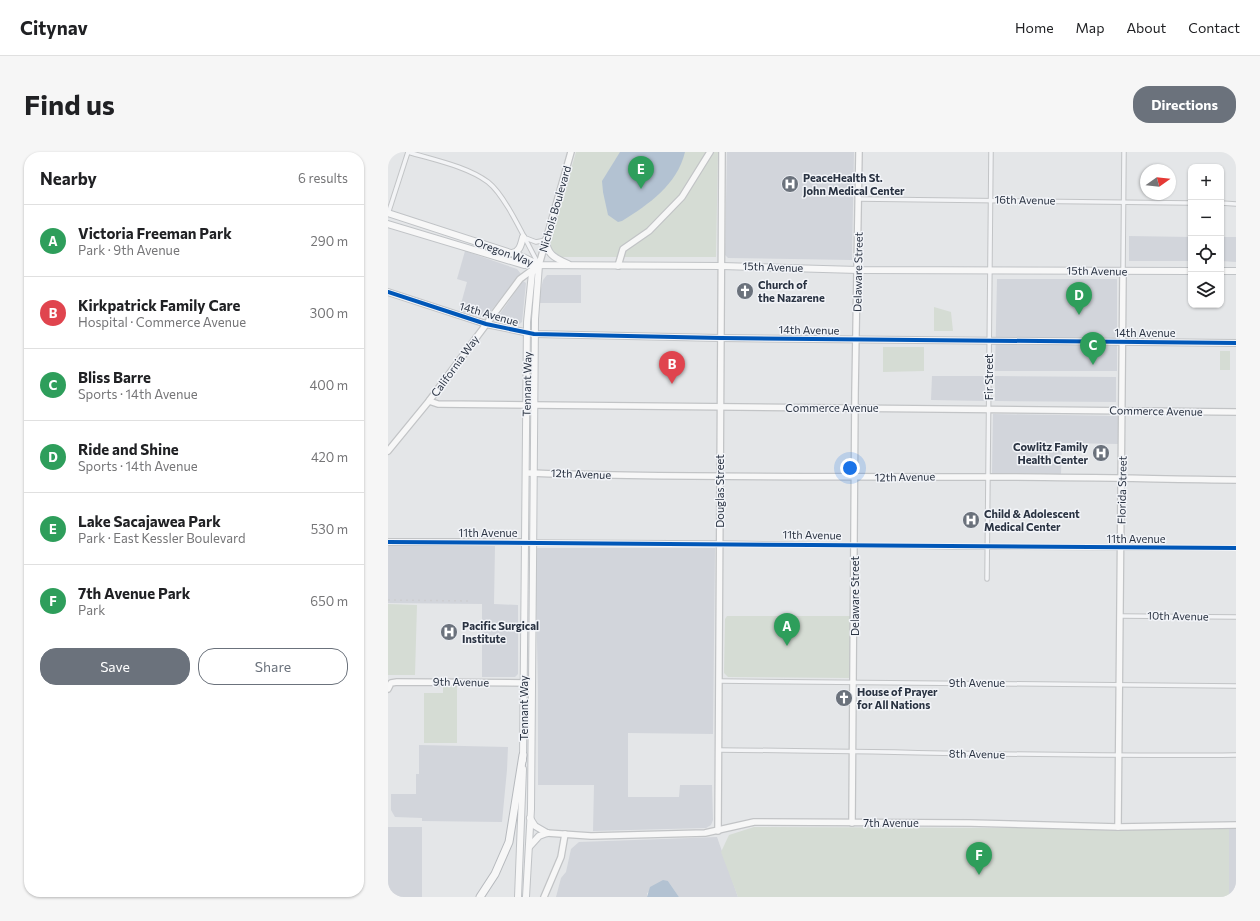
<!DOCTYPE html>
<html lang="en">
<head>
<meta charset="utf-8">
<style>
  :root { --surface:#fff; --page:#f6f6f6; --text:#202124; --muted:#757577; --line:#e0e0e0; --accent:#6b727c }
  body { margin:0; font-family:Commissioner,sans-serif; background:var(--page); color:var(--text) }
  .controls { position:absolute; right:12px; top:12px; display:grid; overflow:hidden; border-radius:8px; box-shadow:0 1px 3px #0004 }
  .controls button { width:36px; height:36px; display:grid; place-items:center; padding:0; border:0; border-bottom:1px solid var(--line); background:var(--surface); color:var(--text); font:20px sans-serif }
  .compass { position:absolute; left:752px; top:12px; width:36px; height:36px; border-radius:50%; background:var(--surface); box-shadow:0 1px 3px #0004; rotate:75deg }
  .you { position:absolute; left:462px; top:316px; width:14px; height:14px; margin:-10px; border:3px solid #fff; border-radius:50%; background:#1a73e8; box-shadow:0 0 0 6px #1a73e833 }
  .badge { display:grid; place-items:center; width:26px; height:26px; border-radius:50%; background:var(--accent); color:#fff; font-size:13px; font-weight:700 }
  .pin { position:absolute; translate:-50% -33px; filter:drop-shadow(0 1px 2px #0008) }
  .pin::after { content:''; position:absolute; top:21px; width:14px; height:12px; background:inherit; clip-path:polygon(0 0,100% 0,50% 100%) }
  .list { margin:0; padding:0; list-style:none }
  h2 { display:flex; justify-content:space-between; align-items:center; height:52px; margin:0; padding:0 16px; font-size:17px }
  h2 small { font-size:13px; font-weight:400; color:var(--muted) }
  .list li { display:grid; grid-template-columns:26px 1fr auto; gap:12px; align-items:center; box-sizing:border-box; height:72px; padding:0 16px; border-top:1px solid var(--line) }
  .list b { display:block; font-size:15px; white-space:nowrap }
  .list p { margin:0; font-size:13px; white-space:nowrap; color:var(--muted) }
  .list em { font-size:13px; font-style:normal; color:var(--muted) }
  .actions { display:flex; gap:8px; padding:12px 16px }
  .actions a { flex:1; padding:9px 0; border:1px solid var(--accent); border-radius:16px; text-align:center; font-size:14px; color:var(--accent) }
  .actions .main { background:var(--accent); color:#fff }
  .icon { flex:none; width:22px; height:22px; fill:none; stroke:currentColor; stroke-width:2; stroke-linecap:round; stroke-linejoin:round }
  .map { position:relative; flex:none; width:848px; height:745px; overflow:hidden; border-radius:16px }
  header { display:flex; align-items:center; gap:24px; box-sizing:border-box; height:56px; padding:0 20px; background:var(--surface); border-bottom:1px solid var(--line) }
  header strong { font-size:19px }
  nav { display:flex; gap:22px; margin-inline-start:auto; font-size:14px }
  .intro { display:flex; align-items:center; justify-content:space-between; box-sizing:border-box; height:96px; padding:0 24px }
  h1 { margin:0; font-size:28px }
  .button { padding:10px 18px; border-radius:16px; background:var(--accent); color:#fff; font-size:14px; font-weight:700 }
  main { display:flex; gap:24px; padding:0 24px }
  aside { flex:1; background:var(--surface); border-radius:16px; box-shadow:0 1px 3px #0004 }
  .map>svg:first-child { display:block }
  .built { fill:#d2d5db }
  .green { fill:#d5dcd4 }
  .water { fill:#b3c2d2 }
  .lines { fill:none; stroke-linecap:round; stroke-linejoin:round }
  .street-casing { stroke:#c2c4c6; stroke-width:5.5 }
  .secondary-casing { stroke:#c2c4c6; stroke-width:8 }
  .primary-casing { stroke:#c0c3c6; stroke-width:8 }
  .highway-casing { stroke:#b6b9bd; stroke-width:9 }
  .street { stroke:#f3f4f6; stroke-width:3.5 }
  .secondary { stroke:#f7f7f7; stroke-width:5.5 }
  .primary { stroke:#f7f7f7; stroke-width:6 }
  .highway { stroke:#f7f7f7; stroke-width:7 }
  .rail { stroke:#cdced1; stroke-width:1.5; stroke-dasharray:2 4; stroke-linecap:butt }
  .cycleway-casing { stroke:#f2f4f8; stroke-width:6 }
  .cycleway { stroke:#0057b8; stroke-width:4 }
  .labels { text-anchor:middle; stroke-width:3; stroke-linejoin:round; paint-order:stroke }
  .poi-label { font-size:11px; font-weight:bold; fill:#2a3342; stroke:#f2f4f8; text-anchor:start }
  .street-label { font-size:11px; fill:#2a3342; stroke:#f2f4f8 }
</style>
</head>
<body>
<header>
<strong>Citynav</strong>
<nav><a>Home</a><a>Map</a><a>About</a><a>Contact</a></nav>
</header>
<div class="intro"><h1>Find us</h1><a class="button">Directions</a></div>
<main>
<aside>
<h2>Nearby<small>6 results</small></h2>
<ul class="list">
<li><span class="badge" style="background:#2e9e5b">A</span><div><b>Victoria Freeman Park</b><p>Park · 9th Avenue</p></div><em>290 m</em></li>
<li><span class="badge" style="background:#e0444e">B</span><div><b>Kirkpatrick Family Care</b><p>Hospital · Commerce Avenue</p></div><em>300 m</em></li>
<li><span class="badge" style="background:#2e9e5b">C</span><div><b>Bliss Barre</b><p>Sports · 14th Avenue</p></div><em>400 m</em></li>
<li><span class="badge" style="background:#2e9e5b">D</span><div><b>Ride and Shine</b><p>Sports · 14th Avenue</p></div><em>420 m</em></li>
<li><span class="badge" style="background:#2e9e5b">E</span><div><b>Lake Sacajawea Park</b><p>Park · East Kessler Boulevard</p></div><em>530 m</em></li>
<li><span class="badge" style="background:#2e9e5b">F</span><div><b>7th Avenue Park</b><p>Park</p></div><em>650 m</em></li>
</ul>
<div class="actions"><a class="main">Save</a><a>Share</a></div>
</aside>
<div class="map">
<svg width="848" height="745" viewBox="0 0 848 745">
  <rect width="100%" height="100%" fill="#e4e6e8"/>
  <g class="built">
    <path d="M339,0H466L464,108L340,106L337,103Z"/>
    <path d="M741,84L803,85V109H741Z"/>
    <path d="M833,85H848V110L833,109Z"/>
    <path d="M77,99L129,117L133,122L97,166L71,159L79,130L69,127Z"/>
    <path d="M159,123H193V151H150L155,128Z"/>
    <path d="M609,127H729V219H607Z"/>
    <path d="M135,129L138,131L134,170L129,174L113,171L111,163Z"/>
    <path d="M544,224H597V249L543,248Z"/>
    <path d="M607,224L728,225V250L607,249Z"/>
    <path d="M605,262L730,264V292L674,291L673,322L604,321Z"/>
    <path d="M0,393L107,394L106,452L130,453V522L127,525H94V452L0,451Z"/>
    <path d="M147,396H327L325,582L240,581V645H291L292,633H324L325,668L323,673L318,676L205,679L206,633H150V537Z"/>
    <path d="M31,593L120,595L119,618L114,670L34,669V666L7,665L3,658V642H28V622H31Z"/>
    <rect x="0" y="675" width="34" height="70"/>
    <rect x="841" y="677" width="7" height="68"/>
    <path d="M329,685L350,745H291L280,729L259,741V745H168L173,726L178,720L183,697L191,690Z"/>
  </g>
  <g class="green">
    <path d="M188,0H330L328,105H172L166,104L161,94Z"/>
    <path d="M546,155L563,160L565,179H546Z"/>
    <path d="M495,195H536V219L495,220Z"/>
    <rect x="832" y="199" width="10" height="19"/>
    <path d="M0,452L29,453L27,523H0Z"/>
    <path d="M339,464H463L462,526L340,525L336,521L337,467Z"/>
    <path d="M55,534H69V591H36V541H55Z"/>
    <path d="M366,675L841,677V745H350L333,700L341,683Z"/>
  </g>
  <g class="water">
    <path d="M232,0H297C289,33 261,52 234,69L230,70L220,63L215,40L214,29Z"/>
    <path d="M275,728L280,729L291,745H259L262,735Z"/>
  </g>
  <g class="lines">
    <g class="street-casing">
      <g id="street">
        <path d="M20,0C46,8 78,14 100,30C118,44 138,90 150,111"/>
        <path d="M471,47L803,51"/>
        <path d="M833,51L848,52"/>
        <path d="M0,62L20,0"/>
        <path d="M135,85L148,90L158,88"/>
        <path d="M735,119L736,0"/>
        <path d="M137,390L332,391L565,395L848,396"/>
        <path d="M599,427L603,0"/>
        <path d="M733,464L848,465"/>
        <path d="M331,529L848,534"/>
        <path d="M331,598C503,599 676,605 848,603"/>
      </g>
    </g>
    <g class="secondary-casing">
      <g id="secondary">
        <path d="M230,114L235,97L261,79L294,45L322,0"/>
        <path d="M0,140L98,172L146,182L333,186L848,191"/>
        <path d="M41,249L50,252C316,256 582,256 848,260"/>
        <path d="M0,299L41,249L132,127L151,113L183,0"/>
        <path d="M138,321C291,326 445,324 598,325C681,325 765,327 848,328"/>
        <path d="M0,390H137"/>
        <path d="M0,537L3,531L9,530L143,531"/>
        <path d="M464,671L467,241L471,0"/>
        <path d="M730,675L735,120"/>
        <path d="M330,679L334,0"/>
        <path d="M159,681L203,684L317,681L366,670L582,671L730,675L848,673"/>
        <path d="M156,745L173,705L177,682"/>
      </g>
    </g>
    <g class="primary-casing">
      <g id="primary">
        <path d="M0,61L135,105L149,112"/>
        <path d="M0,72L136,113L334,114L470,118L803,119"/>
        <path d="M158,88C159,103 167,106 180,112"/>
        <path d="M124,101C132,100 133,92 135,85"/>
        <path d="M833,119H848"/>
        <path d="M135,608L139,170L144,121L151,113"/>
        <path d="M142,666L147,674L159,681"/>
        <path d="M142,694L151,684L159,681"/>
        <path d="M130,745L135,617"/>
        <path d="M138,745L143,657L147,167L151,113"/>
      </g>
    </g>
    <g class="highway-casing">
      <path id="highway" d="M92,745L107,722L121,690L135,603"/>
    </g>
    <use href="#street" class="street"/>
    <use href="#secondary" class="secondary"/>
    <use href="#primary" class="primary"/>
    <use href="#highway" class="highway"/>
    <path class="rail" d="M0,448L84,449"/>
    <g class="cycleway-casing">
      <g id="cycleway">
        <path d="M0,140L98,172L146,182L333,186L848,191"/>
        <path d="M0,390C283,390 565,396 848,396"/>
      </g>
    </g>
    <use href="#cycleway" class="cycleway"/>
  </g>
  <defs>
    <g id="hospital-disc" transform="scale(0.9)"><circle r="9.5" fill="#6b727c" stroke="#f2f4f8"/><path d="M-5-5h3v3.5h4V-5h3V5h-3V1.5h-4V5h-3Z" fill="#fff"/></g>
    <g id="church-disc" transform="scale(0.9)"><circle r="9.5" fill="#6b727c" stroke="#f2f4f8"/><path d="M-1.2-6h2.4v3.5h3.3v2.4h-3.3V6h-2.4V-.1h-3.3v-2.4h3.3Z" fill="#fff"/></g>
  </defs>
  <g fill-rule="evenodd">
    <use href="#hospital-disc" x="402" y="32"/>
    <use href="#church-disc" x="357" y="139"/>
    <use href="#hospital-disc" x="713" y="301"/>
    <use href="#hospital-disc" x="583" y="368"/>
    <use href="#hospital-disc" x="61" y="480"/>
    <use href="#church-disc" x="456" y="546"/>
  </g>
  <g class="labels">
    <g class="poi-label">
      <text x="415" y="30">PeaceHealth St.<tspan x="415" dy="13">John Medical Center</tspan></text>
      <text x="370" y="137">Church of<tspan x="370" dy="13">the Nazarene</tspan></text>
      <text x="700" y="299" text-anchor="end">Cowlitz Family<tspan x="700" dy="13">Health Center</tspan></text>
      <text x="596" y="366">Child &amp; Adolescent<tspan x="596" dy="13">Medical Center</tspan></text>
      <text x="74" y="478">Pacific Surgical<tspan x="74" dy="13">Institute</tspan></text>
      <text x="469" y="544">House of Prayer<tspan x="469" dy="13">for All Nations</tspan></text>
    </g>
    <g class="street-label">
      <text transform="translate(637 48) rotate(1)" y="4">16th Avenue</text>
      <text transform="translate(167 57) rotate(-74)" y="4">Nichols Boulevard</text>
      <text transform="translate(116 100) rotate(20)" y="4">Oregon Way</text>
      <text transform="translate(385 115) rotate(2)" y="4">15th Avenue</text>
      <text transform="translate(709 119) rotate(1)" y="4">15th Avenue</text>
      <text transform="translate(470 120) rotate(-89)" y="4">Delaware Street</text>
      <text transform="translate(101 162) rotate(16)" y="4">14th Avenue</text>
      <text transform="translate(421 178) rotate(1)" y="4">14th Avenue</text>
      <text x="757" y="185">14th Avenue</text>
      <text transform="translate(67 214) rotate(-54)" y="4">California Way</text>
      <text transform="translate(601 225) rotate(-90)" y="4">Fir Street</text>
      <text transform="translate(139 232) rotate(-89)" y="4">Tennant Way</text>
      <text x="444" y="260">Commerce Avenue</text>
      <text transform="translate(768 259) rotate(1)" y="4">Commerce Avenue</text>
      <text transform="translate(193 322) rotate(2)" y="4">12th Avenue</text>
      <text transform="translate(517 325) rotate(-1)" y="4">12th Avenue</text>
      <text transform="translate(734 338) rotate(-89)" y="4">Florida Street</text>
      <text transform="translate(332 339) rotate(-90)" y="4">Douglas Street</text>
      <text x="100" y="385">11th Avenue</text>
      <text transform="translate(424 383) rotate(1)" y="4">11th Avenue</text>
      <text x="748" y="391">11th Avenue</text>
      <text transform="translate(467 444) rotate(-90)" y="4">Delaware Street</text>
      <text transform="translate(790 464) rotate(1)" y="4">10th Avenue</text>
      <text transform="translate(73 530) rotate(1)" y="4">9th Avenue</text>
      <text x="589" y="535">9th Avenue</text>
      <text transform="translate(136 556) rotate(-90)" y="4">Tennant Way</text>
      <text transform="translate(589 602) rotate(1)" y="4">8th Avenue</text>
      <text x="503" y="675">7th Avenue</text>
    </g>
  </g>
</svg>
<div class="controls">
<button>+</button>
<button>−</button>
<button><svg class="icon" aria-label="locate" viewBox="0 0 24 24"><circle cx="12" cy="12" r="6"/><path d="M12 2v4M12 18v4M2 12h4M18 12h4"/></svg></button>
<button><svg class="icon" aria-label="layers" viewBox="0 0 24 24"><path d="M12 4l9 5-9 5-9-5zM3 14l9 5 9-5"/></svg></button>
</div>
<svg class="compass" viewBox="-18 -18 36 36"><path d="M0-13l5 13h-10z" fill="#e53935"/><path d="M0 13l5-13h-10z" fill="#757577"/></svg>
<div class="you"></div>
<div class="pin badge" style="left:399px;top:494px;background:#2e9e5b">A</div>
<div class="pin badge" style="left:284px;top:232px;background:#e0444e">B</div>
<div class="pin badge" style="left:705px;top:213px;background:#2e9e5b">C</div>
<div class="pin badge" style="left:691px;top:163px;background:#2e9e5b">D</div>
<div class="pin badge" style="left:253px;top:37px;background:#2e9e5b">E</div>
<div class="pin badge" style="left:591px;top:723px;background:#2e9e5b">F</div>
</div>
</main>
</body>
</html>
